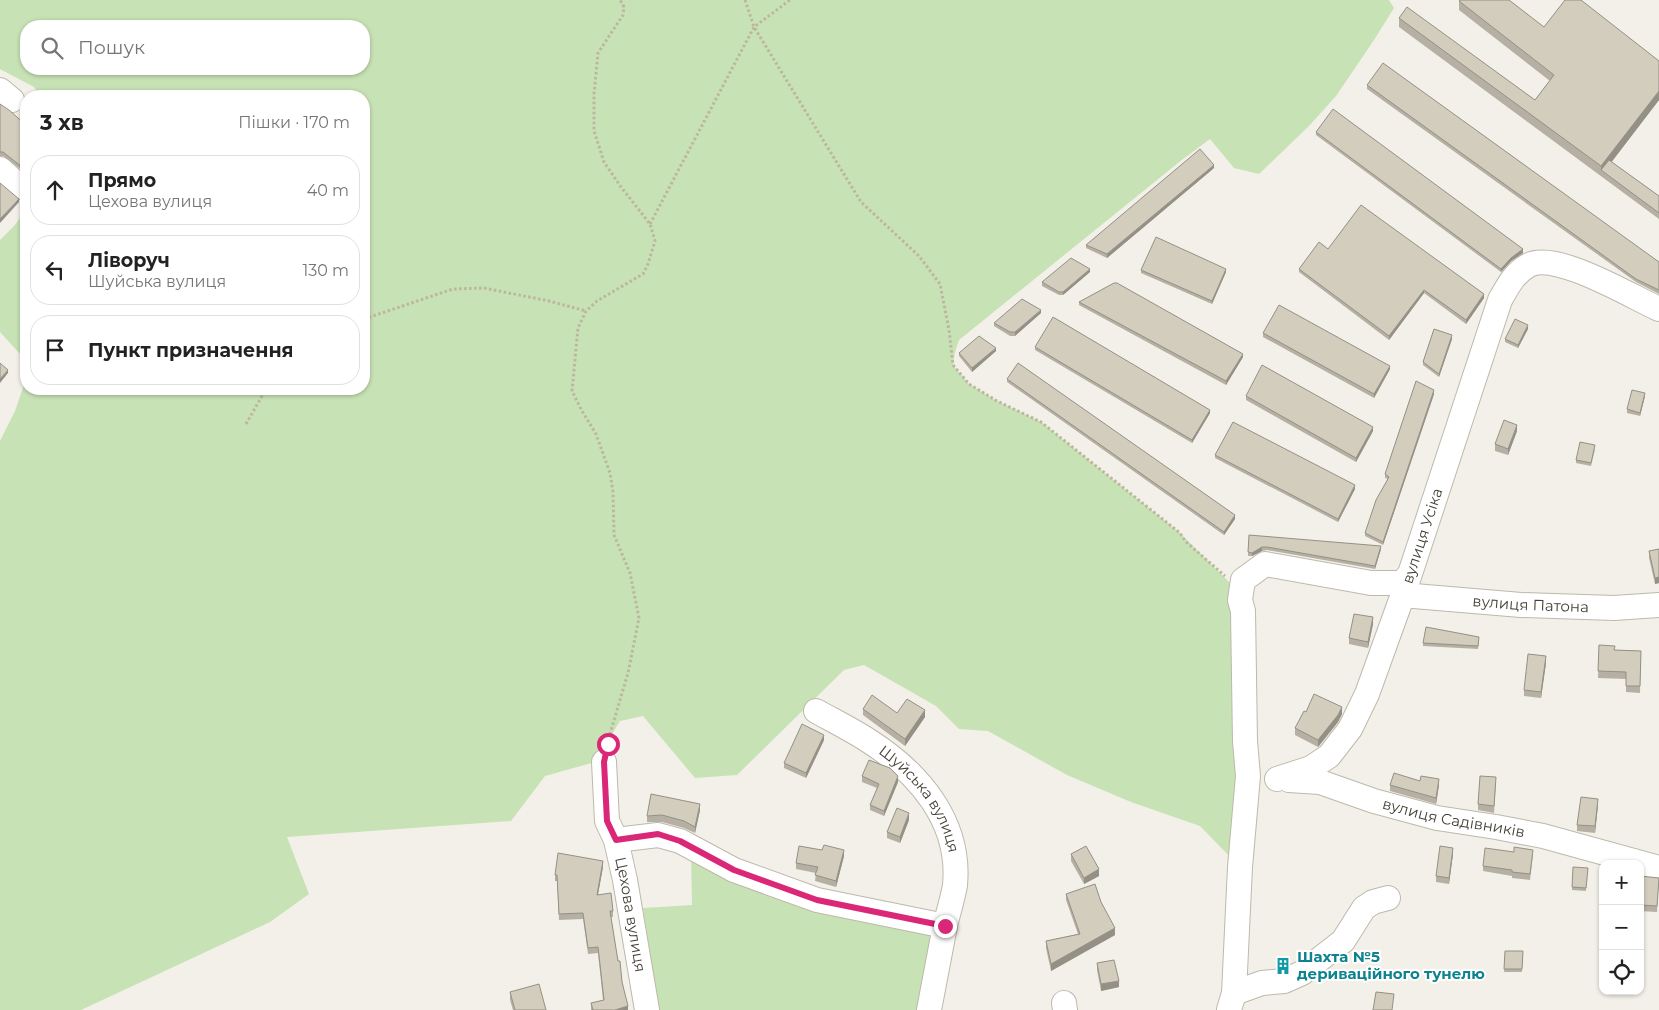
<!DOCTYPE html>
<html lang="uk">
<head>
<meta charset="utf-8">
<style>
  :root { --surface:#fff; --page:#f6f6f6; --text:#222; --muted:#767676; --line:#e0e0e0 }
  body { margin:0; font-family:Montserrat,sans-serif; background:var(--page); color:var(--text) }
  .controls { position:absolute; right:15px; bottom:15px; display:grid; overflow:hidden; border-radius:10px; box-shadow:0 1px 4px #0004 }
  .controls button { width:45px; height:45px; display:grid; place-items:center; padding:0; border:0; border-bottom:1px solid var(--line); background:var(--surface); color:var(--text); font:25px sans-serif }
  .stop { position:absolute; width:15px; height:15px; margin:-11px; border:4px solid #db2777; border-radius:50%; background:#fff }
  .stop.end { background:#db2777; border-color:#fff; box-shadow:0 1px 5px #0008 }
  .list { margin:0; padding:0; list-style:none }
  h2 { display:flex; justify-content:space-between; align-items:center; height:65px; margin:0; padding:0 20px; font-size:21px }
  h2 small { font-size:16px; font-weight:400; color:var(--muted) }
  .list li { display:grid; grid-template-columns:32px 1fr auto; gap:15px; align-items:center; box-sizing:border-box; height:70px; margin:0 10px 10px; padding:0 10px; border:1px solid var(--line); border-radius:20px }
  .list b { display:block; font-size:19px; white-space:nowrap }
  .list p { margin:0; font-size:16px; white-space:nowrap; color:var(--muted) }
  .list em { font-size:16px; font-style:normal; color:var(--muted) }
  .icon { flex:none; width:28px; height:28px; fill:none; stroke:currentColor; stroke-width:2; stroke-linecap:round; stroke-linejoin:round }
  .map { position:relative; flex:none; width:1659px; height:1010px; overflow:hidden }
  .search { position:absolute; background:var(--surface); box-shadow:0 1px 4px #0004; left:20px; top:20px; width:350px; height:55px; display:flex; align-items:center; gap:12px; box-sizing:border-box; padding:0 18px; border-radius:20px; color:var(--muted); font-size:19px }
  .panel { position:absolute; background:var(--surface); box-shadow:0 1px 4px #0004; left:20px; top:90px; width:350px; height:305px; border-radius:20px }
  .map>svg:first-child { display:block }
  .green { fill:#c7e2b4; fill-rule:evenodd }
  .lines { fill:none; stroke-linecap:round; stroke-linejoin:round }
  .minor-casing { stroke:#bdb9ab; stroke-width:26 }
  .path { stroke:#bdb69e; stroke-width:3; stroke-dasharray:2.5 2.5; stroke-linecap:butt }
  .minor { stroke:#fff; stroke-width:24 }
  .wall { fill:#b5b0a3 }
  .shaded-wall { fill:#949085 }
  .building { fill:#d3cdbe; stroke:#949085 }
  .route { stroke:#db2777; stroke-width:6 }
  .labels { text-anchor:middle; stroke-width:4; stroke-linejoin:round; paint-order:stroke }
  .street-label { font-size:15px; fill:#454137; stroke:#fff }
  .culture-label { font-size:15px; font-weight:bold; fill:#0d838f; stroke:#fff; text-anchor:start }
</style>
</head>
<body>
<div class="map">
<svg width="1659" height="1010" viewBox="0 0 1659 1010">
  <rect width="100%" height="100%" fill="#f2f0e8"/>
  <g class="green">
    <path d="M0,0H1389L1394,8L1374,40L1336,96L1309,126L1259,174L1234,168L1210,139L1183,159L959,340L955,352L953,365L969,384L997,401L1041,422L1180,533L1235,588L1240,867L1200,826L1131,802L1067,775L988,731L959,729L936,706L864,665L844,670L737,775L695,778L643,716L620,721L595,762L545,776L511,821L287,837L309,894L270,922L81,1010H0V441L15,411L26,379V389H364V96H40L34,87L0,69ZM26,26H364V69H26Z"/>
    <path d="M26,210V368L22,356L0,332V240L14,226Z"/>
    <path d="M691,853L938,932L924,1010H659L643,908L692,905Z"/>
  </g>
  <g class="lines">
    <g class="minor-casing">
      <g id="minor">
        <path d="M0,90L12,100"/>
        <path d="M0,169L20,187"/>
        <path id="s1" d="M1402,595L1521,605L1614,608L1659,605"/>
        <path id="s2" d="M816,711C834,721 852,730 869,741C919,773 961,822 955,885C953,898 948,913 945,926"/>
        <path id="s3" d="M604,762L607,821L616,840L625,880L647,1010"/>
        <path id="s4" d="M1277,779L1311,768L1329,756L1350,729L1367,694L1406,586L1500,300C1508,286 1514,273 1529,265C1556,251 1632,297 1659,309"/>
        <path id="s5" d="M1289,780L1320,782L1374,801L1437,818L1496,827L1543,836L1659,868"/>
        <path d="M616,840L658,835L680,841L734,870L817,900L945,926L929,1010"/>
        <path d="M1234,993L1262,983L1284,981L1302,973L1343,941L1364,908L1373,902L1388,898"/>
        <path d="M1064,1003L1065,1010"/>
        <path d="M1229,1010L1234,993L1240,867L1248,776L1245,741L1243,611L1240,600L1243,580L1265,564L1371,583H1402L1409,575"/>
      </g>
    </g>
    <g class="path">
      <path d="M745,0L754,27L861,202L919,256L940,284L949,330L953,365L969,384L997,401L1041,422L1180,533L1185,541L1225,576"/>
      <path d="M650,224L754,27L790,0"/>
      <path d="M364,319L453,289L484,288L549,301L586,311"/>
      <path d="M246,424L266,389"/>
      <path d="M607,744L628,673L639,618L630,573L614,535L613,492L610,473L596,434L582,411L572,391L578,328L586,311L597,301L643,274L648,264L655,241L650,224L621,187L604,162L594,131V94L598,53L623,15L624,7L620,0"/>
    </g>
    <use href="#minor" class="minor"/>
  </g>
  <g class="wall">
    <path d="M1459,1L1544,27L1659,100L1611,162L1659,196V219L1399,27V18L1535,100L1550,81L1459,10Z"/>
    <path d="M1367,85L1659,262V294L1636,282L1367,89Z"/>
    <path d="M0,104L26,125L22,170L3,156H0Z"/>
    <path d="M1316,132L1523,253L1511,261L1501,272L1316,135Z"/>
    <path d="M1214,168L1107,258L1086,248V245Z"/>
    <path d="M1328,249L1484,298L1466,324L1424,293L1389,340L1299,272V269Z"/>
    <path d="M1141,270L1226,272L1212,304L1141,273Z"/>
    <path d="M1090,272L1063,295H1059L1042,286V282Z"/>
    <path d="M1079,302L1243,357L1226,385L1079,305Z"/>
    <path d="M1041,313L1015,336H1010L994,326V323Z"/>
    <path d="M1528,329L1518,348L1505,342V339Z"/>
    <path d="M1263,333L1390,369L1374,398L1263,337Z"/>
    <path d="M1452,339L1439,377L1423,365V362Z"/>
    <path d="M1035,347L1210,413L1192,443L1035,350Z"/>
    <path d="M996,351L972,372L959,356V353Z"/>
    <path d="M1007,379L1235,519L1224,535L1007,382Z"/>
    <path d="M1434,394L1383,545L1365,536V533L1388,479L1385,478V474Z"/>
    <path d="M1246,396L1373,431L1356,462L1246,400Z"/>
    <path d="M1645,396L1640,416L1627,413V409Z"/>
    <path d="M1517,431L1508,455L1495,451V444Z"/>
    <path d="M1595,449L1591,466L1576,463V460Z"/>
    <path d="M1215,455L1355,489L1338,522L1215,458Z"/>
    <path d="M1249,535L1381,549L1375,569L1267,550L1262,551L1252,556H1248Z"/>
    <path d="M1659,549V583L1655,584L1649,558V551Z"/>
    <path d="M1373,624L1368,648L1349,644V638Z"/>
    <path d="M1479,641L1478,649L1423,646V643Z"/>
    <path d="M1599,645L1614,650L1641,651L1640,693L1626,692V679L1598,678Z"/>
    <path d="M1546,663L1541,698L1524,696V690Z"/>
    <path d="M863,709L897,713L925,717L905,746L863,715Z"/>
    <path d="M1306,712L1342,714L1338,722L1318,747L1295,735V728Z"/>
    <path d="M824,740L806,778L784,768V763Z"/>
    <path d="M862,776L898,782L884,816L870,810V805L877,788L862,782Z"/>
    <path d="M1496,783L1494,813L1478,810V804Z"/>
    <path d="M1390,785H1439L1436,804L1390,791Z"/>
    <path d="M1598,805L1595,833L1577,831V825Z"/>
    <path d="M700,810L695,833L684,828L662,822H647V816Z"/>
    <path d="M909,820L900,843L887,838V832Z"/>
    <path d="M1071,854L1099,876L1084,884L1071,861Z"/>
    <path d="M1453,854L1449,884L1436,882V876Z"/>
    <path d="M1533,855L1530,880L1512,878V876L1483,871V866Z"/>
    <path d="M844,856L836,887L815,881L816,873L796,869V863Z"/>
    <path d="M603,867L598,894L613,911V917H611L618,961L628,1010H591V1003L603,1000L598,953L588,954L583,919L559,920L557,881H555V875Z"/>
    <path d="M1588,868L1586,891L1572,890V887Z"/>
    <path d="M1640,876L1659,878L1657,912L1640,911Z"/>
    <path d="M1066,894L1101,902L1115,935L1051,971L1046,948V941L1078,934L1066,900Z"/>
    <path d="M1505,951H1523L1522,972H1504Z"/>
    <path d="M1097,963L1119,987L1101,991L1097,970Z"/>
    <path d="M510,992L546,1010H513L510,1000Z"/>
  </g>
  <g class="shaded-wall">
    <path d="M1659,91V100L1604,172L1601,170V176V166Z"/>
    <path d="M26,162V165L22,170V167Z"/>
    <path d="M1214,165V168L1107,258V254Z"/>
    <path d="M19,199V202L0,223V219Z"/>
    <path d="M1523,249V253L1511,261L1501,272V269L1511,258Z"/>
    <path d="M1090,269V272L1063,295V292Z"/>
    <path d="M1226,269V272L1212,304V301Z"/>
    <path d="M1424,290V293L1389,340V336Z"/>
    <path d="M1484,294V298L1466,324V320Z"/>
    <path d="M1041,310V313L1015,336V332Z"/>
    <path d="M1528,325V329L1518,348V345Z"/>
    <path d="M1452,335V339L1439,377V374Z"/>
    <path d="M996,348V351L972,372V368Z"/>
    <path d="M1243,354V357L1226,385V381Z"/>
    <path d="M1390,366V369L1374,398V394Z"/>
    <path d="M8,370V373L0,383V379Z"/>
    <path d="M1434,390V394L1383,545V542Z"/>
    <path d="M1645,393V396L1640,416V413Z"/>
    <path d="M1210,410V413L1192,443V440Z"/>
    <path d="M1517,425V431L1508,455V449Z"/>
    <path d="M1373,427V431L1356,462V458Z"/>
    <path d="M1355,485V489L1338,522V519Z"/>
    <path d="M1235,515V519L1224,535V532Z"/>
    <path d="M1381,546V549L1375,569V566Z"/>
    <path d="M1262,547V551L1252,556V553Z"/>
    <path d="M1659,577V583L1655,584V578Z"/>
    <path d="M1373,617V624L1368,648V642Z"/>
    <path d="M1546,656V663L1541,698V692Z"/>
    <path d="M1342,707V714L1338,722L1318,747V740Z"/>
    <path d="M925,710V717L905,746V739Z"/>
    <path d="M824,735V740L806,778V773Z"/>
    <path d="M898,776V782L884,816V811Z"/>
    <path d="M1439,779V785L1436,804V798Z"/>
    <path d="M1598,799V805L1595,833V826Z"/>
    <path d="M700,804V810L695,833V827Z"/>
    <path d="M909,813V820L900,843V837Z"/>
    <path d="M1453,848V854L1449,884V878Z"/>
    <path d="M844,850V856L836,887V881Z"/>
    <path d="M603,861V867L597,900V895Z"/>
    <path d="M1099,869V876L1084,884V878Z"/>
    <path d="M1115,928V935L1051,971V964Z"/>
    <path d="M1119,981V987L1101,991V984Z"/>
    <path d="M628,1006V1010H615Z"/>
  </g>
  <g class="building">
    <path d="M1460,0H1509L1544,27L1565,0H1581L1659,61V91L1601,166L1399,18L1407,7L1535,100L1554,75L1459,1Z"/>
    <path d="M1383,63L1659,262V290L1636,279L1367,85Z"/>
    <path d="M0,104L9,110L26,125V162L22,167L3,152H0Z"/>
    <path d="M1333,109L1523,249L1511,258L1501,269L1316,132Z"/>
    <path d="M1200,149L1214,165L1107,254L1086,245Z"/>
    <path d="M1609,160L1659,196V213L1601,170Z"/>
    <path d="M0,183L19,199L0,219Z"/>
    <path d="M1361,205L1484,294L1466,320L1424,290L1389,336L1299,269L1319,242L1328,249Z"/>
    <path d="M1156,237L1226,269L1212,301L1141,270Z"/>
    <path d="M1071,258L1090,269L1063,292H1059L1042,282Z"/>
    <path d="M1114,283H1117L1243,354L1226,381L1079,302Z"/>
    <path d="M1022,299L1041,310L1015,332H1010L994,323Z"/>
    <path d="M1279,305L1390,366L1374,394L1263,333Z"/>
    <path d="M1053,317L1210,410L1192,440L1035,347Z"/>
    <path d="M1515,319L1528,325L1518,345L1505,339Z"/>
    <path d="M1434,329L1452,335L1439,374L1423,362Z"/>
    <path d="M979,336L996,348L972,368L959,353Z"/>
    <path d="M0,363L8,370L0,379Z"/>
    <path d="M1018,363L1235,515L1224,532L1007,379Z"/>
    <path d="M1262,365L1373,427L1356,458L1246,396Z"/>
    <path d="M1416,381L1434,390L1383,542L1365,533L1376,500L1389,477L1385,474Z"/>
    <path d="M1632,390L1645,393L1640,413L1627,409Z"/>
    <path d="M1504,420L1517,425L1508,449L1495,444Z"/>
    <path d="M1233,422L1355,485L1338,519L1215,455Z"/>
    <path d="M1580,442L1595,445L1591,463L1576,460Z"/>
    <path d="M1249,535L1381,546L1375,566L1267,547H1262L1252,553L1248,552Z"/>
    <path d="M1659,549V577L1655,578L1649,551Z"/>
    <path d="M1354,614L1373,617L1368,642L1349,638Z"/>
    <path d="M1426,627L1479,637L1478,646L1423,643Z"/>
    <path d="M1599,645L1615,646L1614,650L1641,651L1640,686H1626V672L1598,671Z"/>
    <path d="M1528,654L1546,656L1541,692L1524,690Z"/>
    <path d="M1314,694L1342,707L1338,715L1318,740L1295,728L1304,711L1306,712Z"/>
    <path d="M872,695L897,713L907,699L925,710L905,739L863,709Z"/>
    <path d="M802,724L824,735L806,773L784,763Z"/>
    <path d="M869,760L890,768L898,776L884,811L870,805L879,784L862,776Z"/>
    <path d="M1394,773L1420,781L1421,776L1439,779L1436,798L1390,785Z"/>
    <path d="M1480,776L1496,777L1494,806L1478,804Z"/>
    <path d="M651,794L700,804L695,827L684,821L662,815L647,816Z"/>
    <path d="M1581,797L1598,799L1595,826L1577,825Z"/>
    <path d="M897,808L909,813L900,837L887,832Z"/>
    <path d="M824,845L844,850L836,881L815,875L818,867L796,863L799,846L822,850Z"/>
    <path d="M1086,846L1099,869L1084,878L1071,854Z"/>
    <path d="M1440,846L1453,848L1449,878L1436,876Z"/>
    <path d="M1514,847L1533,850L1530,874L1512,872V870L1483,866L1485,848L1514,852Z"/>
    <path d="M558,853L603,861L597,895L611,893L613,911H610L618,961H620L622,982L628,1006L615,1010H593L591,1003L604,1000L598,947L588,948L583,913L559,914L557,875H555Z"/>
    <path d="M1573,867L1588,868L1586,888L1572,887Z"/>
    <path d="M1640,876L1659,878L1657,906L1640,905Z"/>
    <path d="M1095,884L1101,902L1115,928L1051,964L1046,941L1080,934L1066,894Z"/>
    <path d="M1505,951H1523L1522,969H1504Z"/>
    <path d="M1114,960L1119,981L1101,984L1097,963Z"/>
    <path d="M539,984L546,1010H515L510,992Z"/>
    <path d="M1376,992L1394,994L1392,1010H1373Z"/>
  </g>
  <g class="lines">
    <path class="route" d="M608,744L604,762L607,821L616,840L658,834L680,841L734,870L817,900L945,926"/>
  </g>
  <defs>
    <g id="building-bare" transform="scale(1.35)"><path d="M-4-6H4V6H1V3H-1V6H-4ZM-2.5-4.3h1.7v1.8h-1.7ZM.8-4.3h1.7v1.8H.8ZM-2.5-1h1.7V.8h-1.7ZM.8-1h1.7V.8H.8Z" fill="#0f9aa8" stroke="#fff" stroke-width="2.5" paint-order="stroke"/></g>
  </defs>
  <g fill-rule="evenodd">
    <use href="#building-bare" x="1283" y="966"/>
  </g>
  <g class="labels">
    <g class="street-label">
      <text dy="5" stroke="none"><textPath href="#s4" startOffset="298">вулиця Усіка</textPath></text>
      <text dy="5" stroke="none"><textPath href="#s1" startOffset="129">вулиця Патона</textPath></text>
      <text dy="5" stroke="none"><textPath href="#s2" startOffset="140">Шуйська вулиця</textPath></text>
      <text dy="5" stroke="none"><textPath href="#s5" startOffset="170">вулиця Садівників</textPath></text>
      <text dy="5" stroke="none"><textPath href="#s3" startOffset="156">Цехова вулиця</textPath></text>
    </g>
    <g class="culture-label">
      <text x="1297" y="962">Шахта №5<tspan x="1297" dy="17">дериваційного тунелю</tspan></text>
    </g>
  </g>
</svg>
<div class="controls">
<button>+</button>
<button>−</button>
<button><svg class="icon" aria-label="locate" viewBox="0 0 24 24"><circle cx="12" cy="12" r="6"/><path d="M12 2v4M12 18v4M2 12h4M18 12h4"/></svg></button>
</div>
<div class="stop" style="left:608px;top:744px"></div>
<div class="stop end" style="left:945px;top:926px"></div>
<div class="search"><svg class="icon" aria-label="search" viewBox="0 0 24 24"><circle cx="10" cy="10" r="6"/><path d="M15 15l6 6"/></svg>Пошук</div>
<section class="panel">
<h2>3 хв<small>Пішки · 170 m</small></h2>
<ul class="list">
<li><svg class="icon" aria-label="ahead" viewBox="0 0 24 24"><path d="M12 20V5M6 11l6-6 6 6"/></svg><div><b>Прямо</b><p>Цехова вулиця</p></div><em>40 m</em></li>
<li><svg class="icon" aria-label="left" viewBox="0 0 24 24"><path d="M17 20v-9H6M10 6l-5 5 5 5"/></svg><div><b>Ліворуч</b><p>Шуйська вулиця</p></div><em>130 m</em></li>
<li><svg class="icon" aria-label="arrive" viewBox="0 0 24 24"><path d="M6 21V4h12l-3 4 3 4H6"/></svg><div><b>Пункт призначення</b></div></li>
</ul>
</section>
</div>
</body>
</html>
